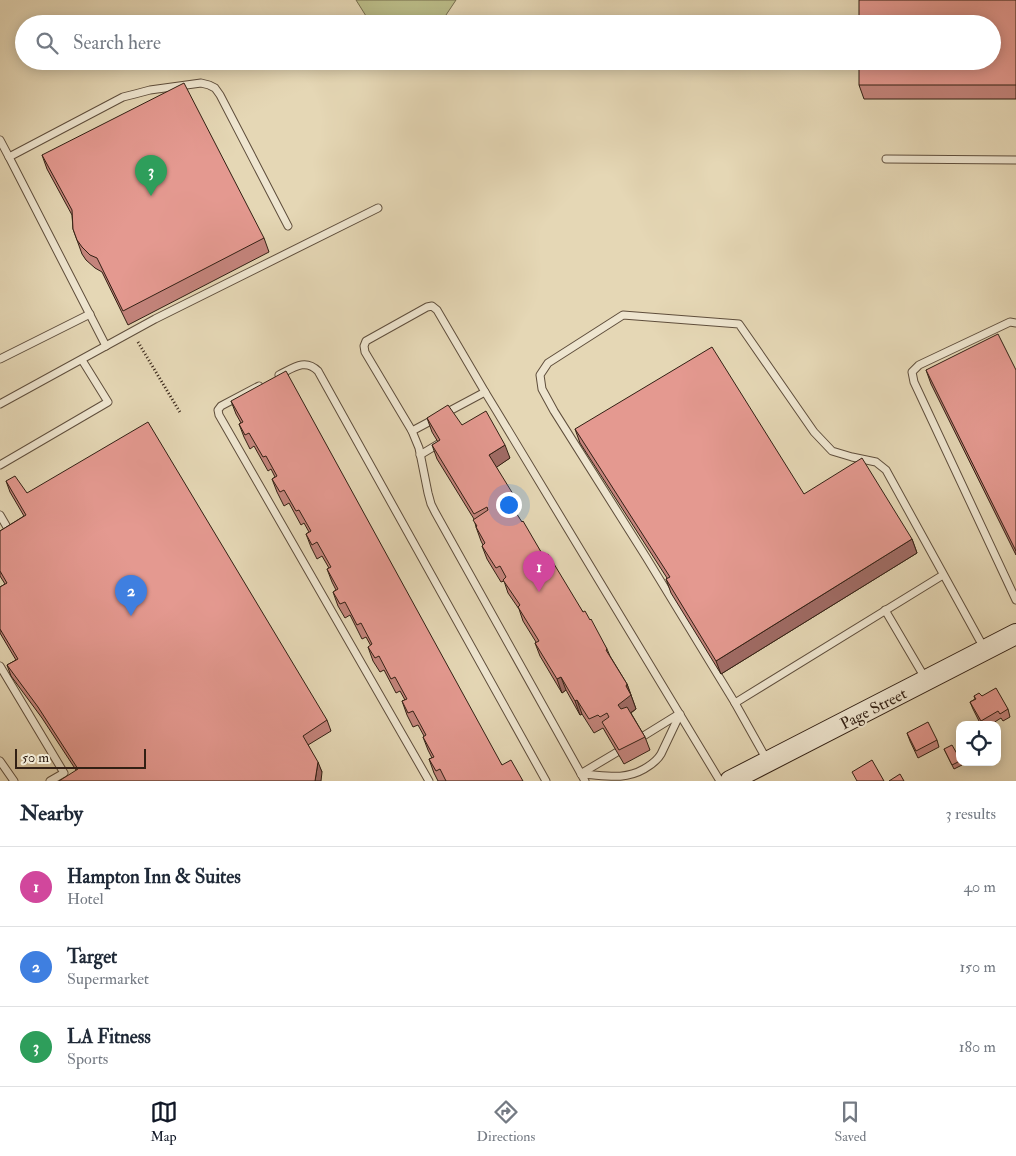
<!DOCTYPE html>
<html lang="en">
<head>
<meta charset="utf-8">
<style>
  :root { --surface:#fff; --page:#f6f6f7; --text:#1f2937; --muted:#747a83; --line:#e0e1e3; --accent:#111827 }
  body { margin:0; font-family:"IM FELL Double Pica",serif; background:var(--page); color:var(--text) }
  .controls { position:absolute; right:15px; bottom:15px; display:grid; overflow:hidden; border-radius:10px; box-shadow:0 2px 12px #0003 }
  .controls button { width:45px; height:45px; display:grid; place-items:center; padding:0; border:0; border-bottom:1px solid var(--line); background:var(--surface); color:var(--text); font:25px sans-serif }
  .scale { position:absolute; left:15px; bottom:12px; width:131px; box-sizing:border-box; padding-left:5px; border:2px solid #322014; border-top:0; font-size:14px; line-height:18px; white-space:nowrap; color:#322014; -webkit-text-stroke:4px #eee5cf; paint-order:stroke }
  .you { position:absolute; left:508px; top:504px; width:18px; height:18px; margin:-12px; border:4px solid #fff; border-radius:50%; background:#1a73e8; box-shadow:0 0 0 8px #1a73e833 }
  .badge { display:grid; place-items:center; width:32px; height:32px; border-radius:50%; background:var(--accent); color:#fff; font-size:16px; font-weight:700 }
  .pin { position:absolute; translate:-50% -41px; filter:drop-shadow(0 1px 2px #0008) }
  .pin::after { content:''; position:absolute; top:26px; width:18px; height:15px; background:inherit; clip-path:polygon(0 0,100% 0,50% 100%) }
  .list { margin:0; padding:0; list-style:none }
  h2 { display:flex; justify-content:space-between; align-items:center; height:65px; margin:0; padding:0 20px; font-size:21px }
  h2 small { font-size:16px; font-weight:400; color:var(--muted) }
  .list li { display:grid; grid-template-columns:32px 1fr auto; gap:15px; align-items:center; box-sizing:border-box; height:80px; padding:0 20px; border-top:1px solid var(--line) }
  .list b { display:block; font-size:19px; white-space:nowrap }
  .list p { margin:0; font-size:16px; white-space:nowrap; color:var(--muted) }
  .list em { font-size:16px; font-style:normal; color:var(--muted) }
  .icon { flex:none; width:28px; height:28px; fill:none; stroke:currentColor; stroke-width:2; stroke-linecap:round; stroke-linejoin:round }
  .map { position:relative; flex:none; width:1016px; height:781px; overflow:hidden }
  .search { position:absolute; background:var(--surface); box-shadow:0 2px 12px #0003; left:15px; right:15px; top:15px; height:55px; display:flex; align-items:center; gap:12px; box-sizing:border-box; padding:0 18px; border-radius:28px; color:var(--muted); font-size:19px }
  .sheet { height:305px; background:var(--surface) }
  nav { display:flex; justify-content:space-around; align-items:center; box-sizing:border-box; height:70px; border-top:1px solid var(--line); background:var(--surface); font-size:14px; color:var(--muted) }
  nav a { display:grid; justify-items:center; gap:2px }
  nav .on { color:var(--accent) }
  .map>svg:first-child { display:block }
  .green { fill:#bbbd89; stroke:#766e4e }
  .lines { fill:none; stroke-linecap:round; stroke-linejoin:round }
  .lane-casing { stroke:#5f4e3c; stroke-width:9 }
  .secondary-casing { stroke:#322014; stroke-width:22 }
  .path { stroke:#322014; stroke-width:3; stroke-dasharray:1 2.5; stroke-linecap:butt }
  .lane { stroke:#eee5cf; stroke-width:7 }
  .secondary { stroke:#eee5cf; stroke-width:20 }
  .wall { fill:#c4847c; stroke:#322014 }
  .shaded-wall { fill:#a06b65; stroke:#322014 }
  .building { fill:#e49990; stroke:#322014 }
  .labels { text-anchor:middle; stroke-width:4; stroke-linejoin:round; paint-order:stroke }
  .street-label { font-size:16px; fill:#322014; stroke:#eee5cf }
</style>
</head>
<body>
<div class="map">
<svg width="1016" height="781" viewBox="0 0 1016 781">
  <rect width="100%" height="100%" fill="#e5d7b5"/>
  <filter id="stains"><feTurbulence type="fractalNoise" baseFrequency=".004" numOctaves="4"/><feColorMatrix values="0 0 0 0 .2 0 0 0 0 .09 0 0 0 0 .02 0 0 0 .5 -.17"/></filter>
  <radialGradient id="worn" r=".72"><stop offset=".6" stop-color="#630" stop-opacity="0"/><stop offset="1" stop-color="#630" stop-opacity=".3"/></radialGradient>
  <path class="green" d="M356,0H456L440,24H371Z"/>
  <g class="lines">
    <g class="lane-casing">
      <g id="lane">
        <path d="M0,140L9,157"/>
        <path d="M886,159L1016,160"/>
        <path d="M1016,323L1010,322L919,365L912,372L914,382L1016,600"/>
        <path d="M106,346L9,157L123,97L135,94L150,90L201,83L209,85L215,88L220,95L288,226"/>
        <path d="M0,359L90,314"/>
        <path d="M279,375C293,368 305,358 318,371L546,781"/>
        <path d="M259,386L221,406L218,410L219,415L429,781"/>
        <path d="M0,404L155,319L378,208"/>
        <path d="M412,431L485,392"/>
        <path d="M420,455L440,443"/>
        <path d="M0,465L108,402L82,360"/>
        <path d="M0,515L11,534"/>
        <path d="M885,610L925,678"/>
        <path d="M0,666L64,773L50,781"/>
        <path d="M735,703L646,557L554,411L542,389L540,375L548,363L623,315L739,324L814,432L832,451L852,457L876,462L886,470L984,648"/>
        <path d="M637,740L679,714"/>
        <path d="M767,760L735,703L943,575"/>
        <path d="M0,761L14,781"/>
        <path d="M582,773L624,748"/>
        <path d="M581,774C604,775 623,781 644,769C651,765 657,761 661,754L680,714"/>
        <path d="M585,781L435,512L431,504L428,493L419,448L412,431L365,352L364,346L366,341L427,307L432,306L437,310L485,392L496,410L720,781"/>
      </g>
    </g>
    <g class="secondary-casing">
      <path id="secondary" d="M730,781L1016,634"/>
    </g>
    <path class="path" d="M138,342L181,414"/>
    <use href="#lane" class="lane"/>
    <use href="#secondary" class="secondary"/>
  </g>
  <g class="wall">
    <path d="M1016,0V99H864L859,85Z"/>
    <path d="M42,155L264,238L269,252L128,325L102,272L95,268L86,260L82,254L73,229L72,215L47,169Z"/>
    <path d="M926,370H1016V555L931,384Z"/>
    <path d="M231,401L502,765L523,781H438L434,773L429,759L432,758L428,750L423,737L424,736L418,725L413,727L407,715L402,701L405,700L400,691L396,693L384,670L380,672L373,661L368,647L371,646L366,637L362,639L350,615L345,618L338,606L333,592L336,590L332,582L327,569L329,568L322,556L317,559L311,547L306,534L309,532L304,523L301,525L289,503L284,506L277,492L272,479L275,477L271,469L268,471L254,446L250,449L244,437L239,424L241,423L236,414Z"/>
    <path d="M427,418L462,425L510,458L496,467L518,508L514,510L544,557L583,612L607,649L610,656L627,684L636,709L631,713L645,737L650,750L624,764L603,728L594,733L582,714L580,715L566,690L562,693L540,656L535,643L536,642L523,621L519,609L508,593L504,581L501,582L487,559L482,546L483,545L481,541L476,527L474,519L437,459L432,445L438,442L432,432Z"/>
    <path d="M575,429L804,494L912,539L917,553L721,674L671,593L666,579L667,578L580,443Z"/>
    <path d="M6,481L27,493L327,720L331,731L308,745L322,772L76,770L42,718L11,676L7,665L16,660L0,633V587L5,584L0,576V531L24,516L10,492Z"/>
    <path d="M974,696H982L1008,709L1010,717L1003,721L1001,718L990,725H981L973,709L970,702L975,699Z"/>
    <path d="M907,733L937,740L939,747L918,758L910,741Z"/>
    <path d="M944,749L960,759V762H961L962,765L954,769Z"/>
  </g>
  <g class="shaded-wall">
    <path d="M505,445L510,458L494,469L489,455Z"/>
    <path d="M513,494L518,508L509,514L504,500Z"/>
    <path d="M912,539L917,553L721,674L716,661Z"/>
    <path d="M561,677L566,690L562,693L557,679Z"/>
    <path d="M627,684L636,709L623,718L618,705L626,686Z"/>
    <path d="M577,700L582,714L580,715L575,701Z"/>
    <path d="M318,762L322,772L321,781H315Z"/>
  </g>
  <g class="building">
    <path d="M859,0H1016V85H859V61H992V24H859Z"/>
    <path d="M184,83L264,238L123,311L97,258L90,255L82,247L77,240L73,229L72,210L42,155Z"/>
    <path d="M998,334L1016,370V551L926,370Z"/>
    <path d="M712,347L804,494L862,458L912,539L716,661L666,579L670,577L575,429Z"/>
    <path d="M286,371L502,765L511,760L523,781H446L440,769L436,771L429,759L434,757L423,737L426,735L413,711L408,713L402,701L407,699L395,677L391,679L379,656L375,658L368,647L372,644L361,623L357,625L345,602L340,604L333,592L338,589L327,569L331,567L317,542L312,545L306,534L311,531L299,510L296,511L284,490L280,492L272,479L277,476L266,456L263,457L249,433L245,435L239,424L243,422L231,401Z"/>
    <path d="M448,405L462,425L486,411L505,445L489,455L513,494L504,500L506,504L509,502L522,522L523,521L544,557L548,554L583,612L585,611L590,620L591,619L607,649L606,650L627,684L626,686L631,695L618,705L621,709L627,707L645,737L619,750L602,722L609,717L607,713L600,717L598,715L589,719L577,700L575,701L561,677L557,679L535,643L539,641L518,607L520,605L503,580L506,577L500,566L496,568L482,546L485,543L476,527L477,526L473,520L488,510L487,507L474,514L432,445L440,440L427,418Z"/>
    <path d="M148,422L327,720L303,736L318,762L315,781H59L78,769L38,707L7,665L18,659L0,629V587L7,583L0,571V531L26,515L6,481L15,476L27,493Z"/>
    <path d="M996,688L1008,709L1000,714L998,711L981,721L970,702L976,699L974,696L979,693L982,696Z"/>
    <path d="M928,722L937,740L916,751L907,733Z"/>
    <path d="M952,745L960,759V761L952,765L944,749Z"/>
    <path d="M872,760L884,781H857L852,772Z"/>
    <path d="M900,774L904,781H889Z"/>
  </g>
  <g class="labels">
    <g class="street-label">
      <text transform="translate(873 708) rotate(-27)" y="6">Page Street</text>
    </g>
  </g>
  <rect width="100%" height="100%" filter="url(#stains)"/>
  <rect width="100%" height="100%" fill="url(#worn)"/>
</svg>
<div class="controls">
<button><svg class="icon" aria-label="locate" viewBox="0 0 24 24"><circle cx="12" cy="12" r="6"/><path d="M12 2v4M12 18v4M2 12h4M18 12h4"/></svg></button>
</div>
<div class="scale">50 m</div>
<div class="you"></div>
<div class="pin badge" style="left:539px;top:592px;background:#d1479c">1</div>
<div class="pin badge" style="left:131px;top:616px;background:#3f7fe0">2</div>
<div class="pin badge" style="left:151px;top:196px;background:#2e9e5b">3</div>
<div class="search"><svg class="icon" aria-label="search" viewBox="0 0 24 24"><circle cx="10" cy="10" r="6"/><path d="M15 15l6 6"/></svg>Search here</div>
</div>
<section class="sheet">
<h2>Nearby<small>3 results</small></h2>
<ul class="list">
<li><span class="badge" style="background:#d1479c">1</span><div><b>Hampton Inn &amp; Suites</b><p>Hotel</p></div><em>40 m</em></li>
<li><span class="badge" style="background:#3f7fe0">2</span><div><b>Target</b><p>Supermarket</p></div><em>150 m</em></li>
<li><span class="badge" style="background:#2e9e5b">3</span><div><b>LA Fitness</b><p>Sports</p></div><em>180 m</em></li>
</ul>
</section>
<nav>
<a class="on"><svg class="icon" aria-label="map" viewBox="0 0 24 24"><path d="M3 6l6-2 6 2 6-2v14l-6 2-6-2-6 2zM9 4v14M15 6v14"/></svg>Map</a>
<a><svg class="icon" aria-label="directions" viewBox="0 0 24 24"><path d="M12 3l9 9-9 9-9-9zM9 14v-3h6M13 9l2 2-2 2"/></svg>Directions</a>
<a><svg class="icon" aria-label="saved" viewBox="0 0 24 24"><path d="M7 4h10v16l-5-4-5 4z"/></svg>Saved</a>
</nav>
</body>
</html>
